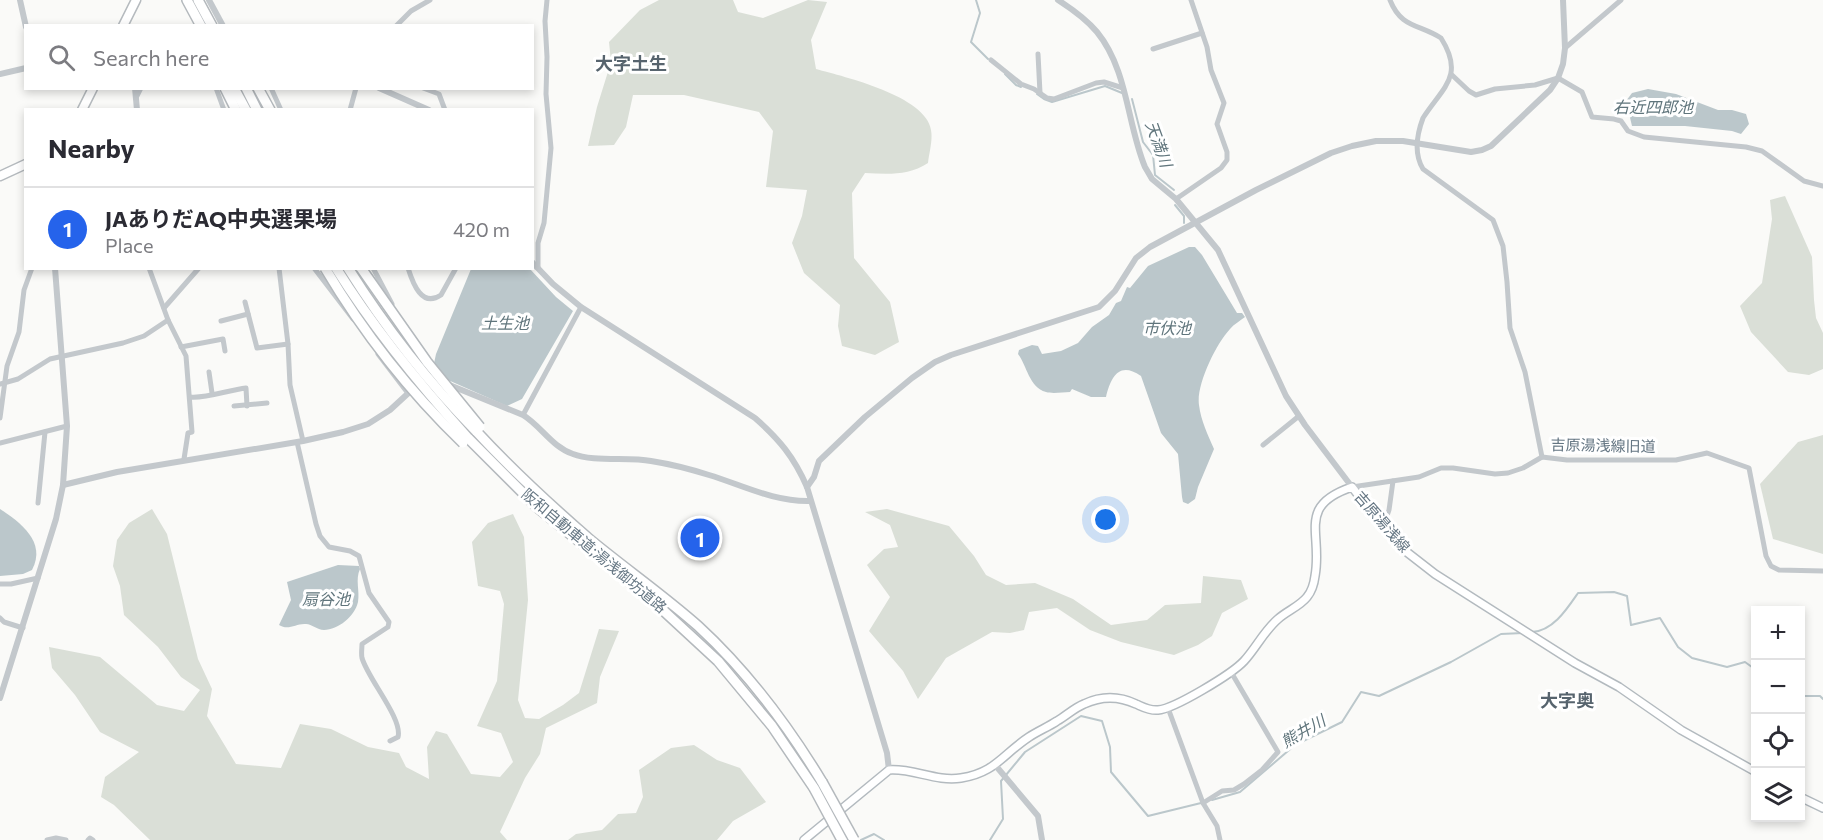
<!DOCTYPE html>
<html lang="en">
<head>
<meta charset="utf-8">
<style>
  :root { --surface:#fff; --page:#f2f2f3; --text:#2b2b33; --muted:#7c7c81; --line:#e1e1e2; --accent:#2563eb }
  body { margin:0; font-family:Commissioner,"Noto Sans JP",sans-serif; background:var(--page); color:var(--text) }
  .controls { position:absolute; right:18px; bottom:18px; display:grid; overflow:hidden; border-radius:0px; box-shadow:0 3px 9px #0003 }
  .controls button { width:54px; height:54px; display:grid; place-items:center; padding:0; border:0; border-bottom:2px solid var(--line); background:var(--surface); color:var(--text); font:30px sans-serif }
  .you { position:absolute; left:1106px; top:520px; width:21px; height:21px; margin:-15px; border:4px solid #fff; border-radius:50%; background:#1a73e8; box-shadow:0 0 0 9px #1a73e833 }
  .badge { display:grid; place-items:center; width:39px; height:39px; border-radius:50%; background:var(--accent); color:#fff; font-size:20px; font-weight:700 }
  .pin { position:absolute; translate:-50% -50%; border:3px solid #fff; box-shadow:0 2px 6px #0006 }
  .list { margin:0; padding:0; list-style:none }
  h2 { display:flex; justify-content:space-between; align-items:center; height:78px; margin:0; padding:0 24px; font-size:26px }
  h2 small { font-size:20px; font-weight:400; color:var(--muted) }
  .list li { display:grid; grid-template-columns:39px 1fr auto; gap:18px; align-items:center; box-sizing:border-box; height:84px; padding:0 24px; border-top:2px solid var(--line) }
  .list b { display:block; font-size:22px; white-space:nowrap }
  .list p { margin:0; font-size:20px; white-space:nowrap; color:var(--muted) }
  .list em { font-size:20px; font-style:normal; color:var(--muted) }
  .icon { flex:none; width:33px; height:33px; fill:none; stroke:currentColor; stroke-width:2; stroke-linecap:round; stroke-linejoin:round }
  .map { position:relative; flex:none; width:1823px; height:840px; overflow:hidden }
  .search { position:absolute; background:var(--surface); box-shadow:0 3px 9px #0003; left:24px; top:24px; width:510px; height:66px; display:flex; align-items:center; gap:15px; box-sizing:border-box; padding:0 21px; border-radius:0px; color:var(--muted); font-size:22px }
  .panel { position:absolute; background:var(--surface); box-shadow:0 3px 9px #0003; left:24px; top:108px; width:510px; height:162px; border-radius:0px }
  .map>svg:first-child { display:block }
  .green { fill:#dadfd7 }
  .water { fill:#bbc7cb }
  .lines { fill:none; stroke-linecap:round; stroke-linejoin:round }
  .stream { stroke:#bbc7cb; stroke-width:2 }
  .secondary-casing { stroke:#b3babf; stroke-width:10 }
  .primary-casing { stroke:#b5babe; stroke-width:11 }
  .motorway-casing { stroke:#b4b9bd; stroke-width:12 }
  .minor { stroke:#c3c8cc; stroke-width:5 }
  .tertiary { stroke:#c3c8cc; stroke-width:6 }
  .secondary { stroke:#fff; stroke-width:7 }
  .primary { stroke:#fff; stroke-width:8 }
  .motorway { stroke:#fff; stroke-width:9 }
  .motorway-bridge-casing { stroke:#b4b9bd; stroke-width:12; stroke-linecap:butt }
  .motorway-bridge { stroke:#fff; stroke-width:9 }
  .labels { text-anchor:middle; stroke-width:6; stroke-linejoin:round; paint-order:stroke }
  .street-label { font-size:15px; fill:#657683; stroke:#fff }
  .water-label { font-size:16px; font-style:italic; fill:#60757c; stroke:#fff }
  .quarter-label { font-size:18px; font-weight:bold; fill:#57646e; stroke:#fff }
</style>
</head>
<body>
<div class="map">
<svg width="1823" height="840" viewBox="0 0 1823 840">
  <rect width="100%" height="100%" fill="#fafaf8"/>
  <g class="green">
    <path d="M659,0H733L738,12L763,18L808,0L827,2L811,40L816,69C845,77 926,96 931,130C933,140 929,153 928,163C908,176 888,174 865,173L852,193L854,258L890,302L899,342L875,355L842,346L838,326L840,305L804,273L792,243L802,216L807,190L766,187L773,131L759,112L684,95H633L626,127L614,145L588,146L597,107L611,62L609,42L640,10Z"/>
    <path d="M1785,196L1812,257L1814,300L1816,318L1823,333V369L1809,375L1788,372L1751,332L1740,306L1762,283L1772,219L1770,200Z"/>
    <path d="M1823,435V554L1773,539L1760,484L1798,442Z"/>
    <path d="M152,509L167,534L198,659L212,689L207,716L236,764L281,768L300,724L331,729L368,747L399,753L406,767L429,779L427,747L436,731L447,734L471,774L500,777L513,762L501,733L477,726L497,681L504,604L500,591L478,586L472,542L488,523L513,514L524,537L528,600L518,700L525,718L539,719L563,705L579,693L599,629L619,631L600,677L597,703L546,728L540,754L525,778L500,832L507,840H150L114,805L101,797L105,777L139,752L100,732L75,695L52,668L49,647L100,657L157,705L184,711L200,690L181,677L158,647L124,615L120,586L113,566L117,540L129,523Z"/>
    <path d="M887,509L949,526L974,556L986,575L1006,585L1035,583L1073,599L1111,625L1147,620L1165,605L1201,603L1203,576L1241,580L1248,599L1222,613L1212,636L1198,645L1174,655L1121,642L1090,630L1057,608L1029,612L1024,630L1010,633L992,632L946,658L918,699L903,671L869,631L890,597L867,565L884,549L898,547L890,525L865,512Z"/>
    <path d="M694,745L717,760L740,768L766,802L733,821L717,840H568L576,834L602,830L618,814L636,813L643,797L639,770L671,748Z"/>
  </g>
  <g class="water">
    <path d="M1648,89L1676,94L1718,110H1732L1746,114L1749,124L1741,134L1732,131L1685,126H1632L1626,101L1632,93Z"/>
    <path d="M1189,247H1195L1202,255L1237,313H1242L1245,317C1240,321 1234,324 1230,329C1216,344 1196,385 1199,405C1201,421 1208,435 1214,449L1198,487L1195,499L1188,504L1183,502L1182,497L1178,454L1161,433L1141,376C1119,361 1111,377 1106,397H1091L1072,389L1070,392C1063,392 1053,394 1046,392C1029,387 1027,366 1018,354L1019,350L1032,345L1038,346L1042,354L1061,351L1078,343L1092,327L1109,315L1116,303L1121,301L1127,287L1130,288L1148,266Z"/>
    <path d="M471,269H530L556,297L573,311L522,399L507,406L432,373L436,354Z"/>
    <path d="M0,509C20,522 47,542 32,570L23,574L0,576Z"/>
    <path d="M338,565L359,566L360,569C355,580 360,590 358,602C355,616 338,630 324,630C317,630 312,624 306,624C296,623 289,631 279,625L291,600L287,582Z"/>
  </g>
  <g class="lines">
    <g class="stream">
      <path d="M976,0L980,13L971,42L988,59"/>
      <path d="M1005,74L1016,85L1021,87"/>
      <path d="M1037,94L1044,99L1052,102L1105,86L1122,93"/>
      <path d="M1132,99L1143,142L1153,155L1155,175L1174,190"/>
      <path d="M1175,205L1184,216V223"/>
      <path d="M1532,632C1553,631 1567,609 1578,593L1614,592L1627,596L1631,625L1660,618L1678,647L1692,658L1727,667L1745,662L1756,670"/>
      <path d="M1800,696H1820L1823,699"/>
      <path d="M1212,800L1240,792L1295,745L1342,722L1361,692L1379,696L1451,662L1501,634L1523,633"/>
      <path d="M861,840L874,834L884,840"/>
      <path d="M990,840L1003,819L1001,781L1025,752L1081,716L1102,721L1110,747L1111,772L1148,816L1201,803"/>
    </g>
    <g class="secondary-casing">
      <g id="secondary">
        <path d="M1800,797L1823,808"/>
        <path d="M804,840L889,770C913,768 936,782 961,778C995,773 1003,754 1029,737C1038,731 1048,727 1057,721C1066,716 1074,708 1084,704C1101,696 1119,696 1136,704C1143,707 1150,711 1158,710C1174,709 1232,674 1244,661C1256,648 1264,631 1278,619C1287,611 1300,606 1307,597C1312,591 1314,584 1315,576C1323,533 1296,506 1352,487L1383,527L1408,553L1435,574L1575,663L1619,687L1681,730L1756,772"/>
      </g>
    </g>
    <g class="primary-casing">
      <g id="primary">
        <path d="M123,26L136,0"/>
        <path d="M82,110L93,88"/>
        <path d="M0,176L26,164"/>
      </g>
    </g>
    <g class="motorway-casing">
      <g id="motorway">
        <path d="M187,0L201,26"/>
        <path d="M198,0L212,26"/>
        <path d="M225,88L236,110"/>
        <path d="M234,88L246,110"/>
        <path d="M246,88L257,110"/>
        <path d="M258,88L270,110"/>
        <path d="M476,431C511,469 549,504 588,538C624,568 663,595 698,626C747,671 788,726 822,782"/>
        <path d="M468,438L537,507L652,600L718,661L772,726L814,788"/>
      </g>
    </g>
    <g class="minor">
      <path d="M1390,0C1401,28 1419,24 1441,38C1465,76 1443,87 1423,118C1417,134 1414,154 1423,169L1493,220L1503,246L1507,282L1510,328L1525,372L1542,457"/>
      <path d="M396,26L411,11L430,0"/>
      <path d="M1565,48L1621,0"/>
      <path d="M1153,49L1202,33"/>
      <path d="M1038,54L1040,93"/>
      <path d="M991,60L1021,84L1034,89L1047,98L1054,99L1096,83L1104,82L1123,88"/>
      <path d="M1452,75L1469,91L1476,95L1495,89L1535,85L1558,78L1582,92L1592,117L1614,119L1621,121L1628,131L1644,137L1746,147L1762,151L1804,181L1823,186"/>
      <path d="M216,88L224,110"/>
      <path d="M271,88L281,110"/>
      <path d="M423,88L439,94L445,110"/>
      <path d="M137,96L141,88"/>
      <path d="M350,110L356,88"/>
      <path d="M1176,199L1221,168L1227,160V152L1217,124L1224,103L1211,70L1207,47L1191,0"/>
      <path d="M149,268L168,320L186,356L192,432L188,433L184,459"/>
      <path d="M279,268L288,344L290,385L303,441"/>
      <path d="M314,268L353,319"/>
      <path d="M373,268L392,304"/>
      <path d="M408,268C413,284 422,308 441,295L456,268"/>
      <path d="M538,268V243L544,223L551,148L546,94L547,57L545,21L547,0"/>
      <path d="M245,302L257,348L288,344"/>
      <path d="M164,308L199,268"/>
      <path d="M221,321L248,314"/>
      <path d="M181,347L223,339L225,351"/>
      <path d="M378,354L407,392"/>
      <path d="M209,372L212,393"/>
      <path d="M0,384L18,379L50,359L123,343L144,336L168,320"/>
      <path d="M190,397C204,399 229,390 246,388L247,406"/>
      <path d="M234,406L267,403"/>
      <path d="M523,415L581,307"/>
      <path d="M0,418L7,366L19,332L24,290L32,268"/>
      <path d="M297,442L316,524L320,536L329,547L350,551L359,556L369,593L389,622L388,627L362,644C362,648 361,654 362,658C368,679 403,719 398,737L390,741"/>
      <path d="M0,443L67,426"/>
      <path d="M1263,445L1299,416"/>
      <path d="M1352,487L1419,477L1441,468H1453L1495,474L1508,473L1523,468L1542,457L1567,460H1676L1707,453L1749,468L1766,556L1771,566L1779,570L1823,571"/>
      <path d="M38,503L45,432"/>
      <path d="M1383,527L1389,510L1393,481"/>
      <path d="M0,584H11L38,578"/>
      <path d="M0,618L4,622L23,628"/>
      <path d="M1168,708L1203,803L1217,826L1220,840"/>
      <path d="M1203,803L1222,791L1234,790L1244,784L1262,770L1278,752L1231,672"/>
      <path d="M47,840L56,838L66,840"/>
      <path d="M88,840L90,838L93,840"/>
    </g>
    <g class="tertiary">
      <path d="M20,0L26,27"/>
      <path d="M209,0L223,26"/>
      <path d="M1058,0C1072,9 1087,20 1097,32C1128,70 1127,124 1145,167L1152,179L1176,199L1218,250L1286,396L1305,425L1352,487"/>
      <path d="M0,74L26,68"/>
      <path d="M135,88L137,110"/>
      <path d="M379,88L429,110"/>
      <path d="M532,262L553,284L581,307L755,418C779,439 794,457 807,487L887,753L889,770"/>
      <path d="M447,384L523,415C541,426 552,447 573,454C593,462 628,457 651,461C670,464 690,469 709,475C742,485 774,502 810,501"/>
      <path d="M63,485L117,472L303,441L343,432L368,424L390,410L415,387"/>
      <path d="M807,487L814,477L819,461L865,417L912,378L935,362L951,355L1099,307L1115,291L1136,258L1150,247L1256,190L1331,153L1352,146L1376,141H1403L1471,152L1482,150L1491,146L1550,90L1558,78L1563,64L1565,48L1563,0"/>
      <path d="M0,698L56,519L63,485L67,426L55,268"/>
      <path d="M996,766L1038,816L1042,840"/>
    </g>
    <use href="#secondary" class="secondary"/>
    <use href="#primary" class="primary"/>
    <use href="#motorway" class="motorway"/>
    <g class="motorway-bridge-casing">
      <g id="motorway-bridge">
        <path d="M325,268C363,332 410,392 463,443"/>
        <path d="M336,268C374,329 420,385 468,438"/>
        <path d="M348,268C385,327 428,382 476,431"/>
        <path d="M361,268L427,362L480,427"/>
        <path d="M822,782L854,840"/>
        <path d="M814,788L842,840"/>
      </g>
    </g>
    <use href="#motorway-bridge" class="motorway-bridge"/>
  </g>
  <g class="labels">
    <g class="street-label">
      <text transform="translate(1603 446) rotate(1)" y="5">吉原湯浅線旧道</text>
      <text transform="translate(1382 522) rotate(49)" y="5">吉原湯浅線</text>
      <text transform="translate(594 551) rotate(40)" y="5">阪和自動車道;湯浅御坊道路</text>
    </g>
    <g class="water-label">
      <text x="1653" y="113">右近四郎池</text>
      <text transform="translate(1159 144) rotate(70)" y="6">天満川</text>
      <text x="505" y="329">土生池</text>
      <text x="1167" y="334">市伏池</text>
      <text x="326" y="605">扇谷池</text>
      <text transform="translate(1303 731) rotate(-30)" y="6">熊井川</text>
    </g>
    <g class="quarter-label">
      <text x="631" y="70">大字土生</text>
      <text x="1567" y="707">大字奥</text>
    </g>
  </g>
</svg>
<div class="controls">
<button>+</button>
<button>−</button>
<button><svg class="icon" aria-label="locate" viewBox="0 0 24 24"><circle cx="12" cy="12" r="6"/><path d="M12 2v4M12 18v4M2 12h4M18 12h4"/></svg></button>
<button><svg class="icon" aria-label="layers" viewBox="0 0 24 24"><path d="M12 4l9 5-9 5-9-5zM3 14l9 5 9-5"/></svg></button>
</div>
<div class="you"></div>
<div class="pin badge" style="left:700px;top:538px">1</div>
<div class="search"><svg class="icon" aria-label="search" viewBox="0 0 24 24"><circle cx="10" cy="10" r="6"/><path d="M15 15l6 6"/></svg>Search here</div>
<section class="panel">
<h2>Nearby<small></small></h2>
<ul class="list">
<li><span class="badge">1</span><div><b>JAありだAQ中央選果場</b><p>Place</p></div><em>420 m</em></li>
</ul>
</section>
</div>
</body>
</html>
